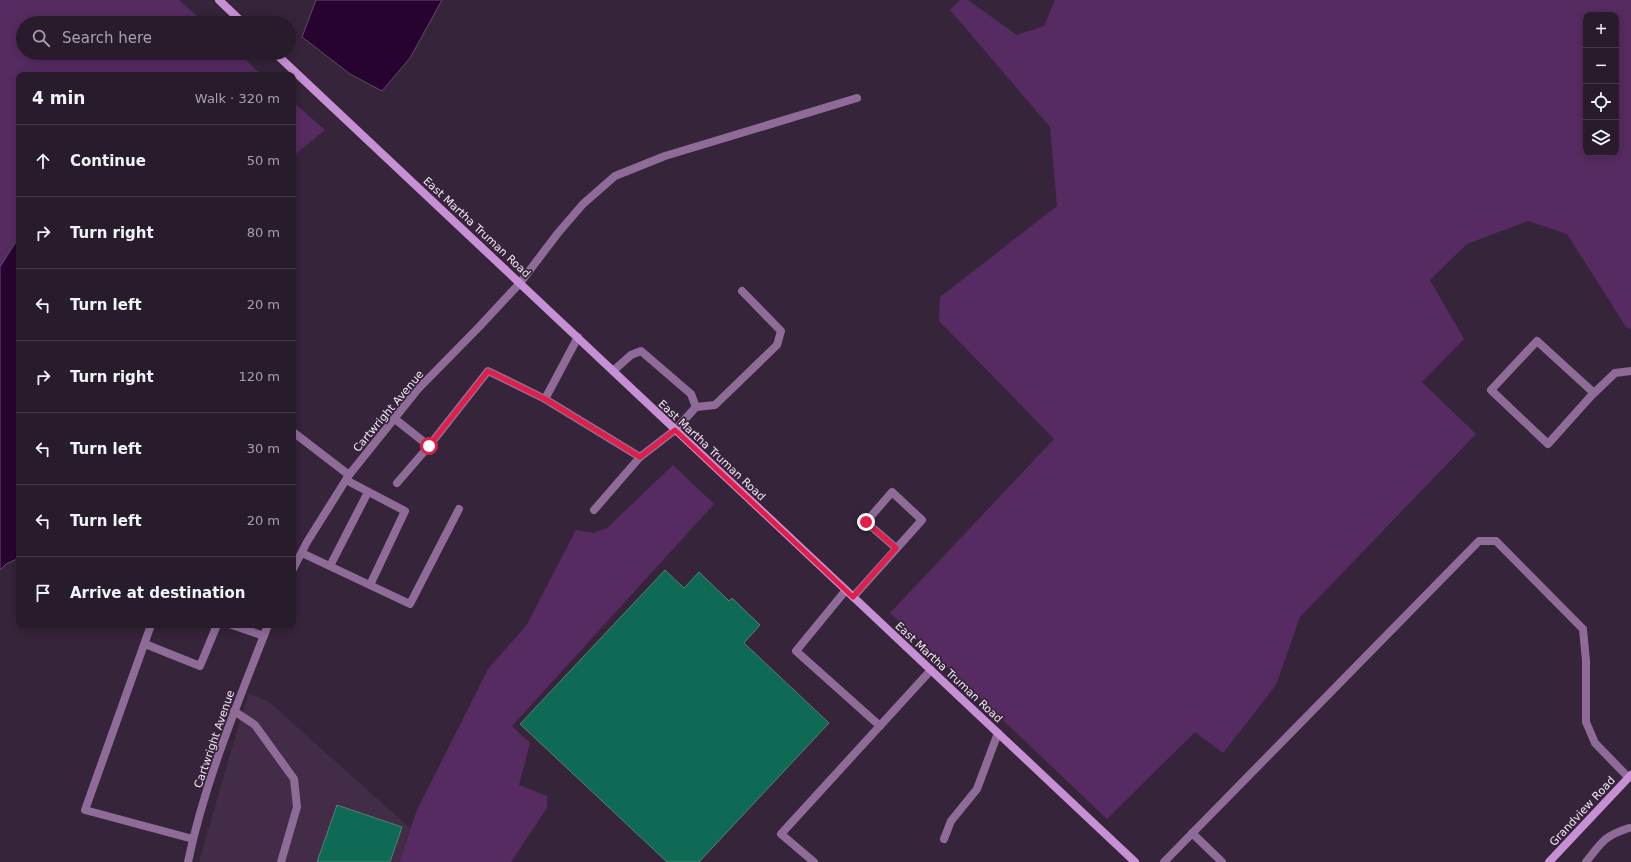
<!DOCTYPE html>
<html lang="en">
<head>
<meta charset="utf-8">
<style>
  :root { --surface:#281b2c; --page:#302434; --text:#f1f3f6; --muted:#a5a1a9; --line:#443948 }
  body { margin:0; font-family:"DejaVu Sans",sans-serif; background:var(--page); color:var(--text) }
  .controls { position:absolute; right:12px; top:12px; display:grid; overflow:hidden; border-radius:8px; box-shadow:0 2px 10px #0003 }
  .controls button { width:36px; height:36px; display:grid; place-items:center; padding:0; border:0; border-bottom:1px solid var(--line); background:var(--surface); color:var(--text); font:20px sans-serif }
  .stop { position:absolute; width:12px; height:12px; margin:-9px; border:3px solid #e11d48; border-radius:50%; background:#fff }
  .stop.end { background:#e11d48; border-color:#fff; box-shadow:0 1px 4px #0008 }
  .list { margin:0; padding:0; list-style:none }
  h2 { display:flex; justify-content:space-between; align-items:center; height:52px; margin:0; padding:0 16px; font-size:17px }
  h2 small { font-size:13px; font-weight:400; color:var(--muted) }
  .list li { display:grid; grid-template-columns:26px 1fr auto; gap:12px; align-items:center; box-sizing:border-box; height:72px; padding:0 16px; border-top:1px solid var(--line) }
  .list b { display:block; font-size:15px; white-space:nowrap }
  .list em { font-size:13px; font-style:normal; color:var(--muted) }
  .icon { flex:none; width:22px; height:22px; fill:none; stroke:currentColor; stroke-width:2; stroke-linecap:round; stroke-linejoin:round }
  .map { position:relative; flex:none; width:1631px; height:862px; overflow:hidden }
  .search { position:absolute; background:var(--surface); box-shadow:0 2px 10px #0003; left:16px; top:16px; width:280px; height:44px; display:flex; align-items:center; gap:10px; box-sizing:border-box; padding:0 14px; border-radius:22px; color:var(--muted); font-size:15px }
  .panel { position:absolute; background:var(--surface); box-shadow:0 2px 10px #0003; left:16px; top:72px; width:280px; height:556px; border-radius:8px }
  .map>svg:first-child { display:block }
  .built { fill:#422c47 }
  .green { fill:#562b61; fill-rule:evenodd }
  .water { fill:#27042f; stroke:#64486a }
  .building { fill:#0e6a54; stroke:#597e71 }
  .lines { fill:none; stroke-linecap:round; stroke-linejoin:round }
  .lane { stroke:#8f6c98; stroke-width:8 }
  .street { stroke:#8f6c98; stroke-width:8 }
  .secondary { stroke:#c790d5; stroke-width:8 }
  .route { stroke:#e11d48; stroke-width:5 }
  .labels { text-anchor:middle; stroke-width:3.5; stroke-linejoin:round; paint-order:stroke }
  .street-label { font-size:11px; fill:#f2e7f5; stroke:#36243a }
</style>
</head>
<body>
<div class="map">
<svg width="1631" height="862" viewBox="0 0 1631 862">
  <rect width="100%" height="100%" fill="#36243a"/>
  <path class="built" d="M249,693L269,702L410,828L399,862H199L236,734Z"/>
  <g class="green">
    <path d="M0,0H179L205,23H23V53H238L262,75H19V237L0,267Z"/>
    <path d="M960,0H968L1017,35L1044,26L1055,0H1631V329L1626,327L1567,234L1528,221L1467,244L1430,280L1464,339L1422,382L1476,434L1300,617L1276,685L1223,753L1195,732L1107,819L890,613L1054,439L939,321L940,297L1057,206L1050,127L950,10ZM1586,15H1616V153H1586Z"/>
    <path d="M293,102L325,130L293,156Z"/>
    <path d="M673,465L714,504L512,726L530,743L519,785L547,796V808L511,862H399L417,810L488,669L526,626L576,530L593,533L607,528Z"/>
  </g>
  <g class="water">
    <path d="M316,0H442L410,58L382,91L350,74L302,37Z"/>
    <path d="M19,237V558L6,564L0,570V267Z"/>
  </g>
  <g class="building">
    <path d="M665,570L684,588L699,572L729,601L732,598L760,625L744,643L829,723L699,862H667L520,724Z"/>
    <path d="M337,805L402,827L390,862H317Z"/>
  </g>
  <g class="lines">
    <g class="lane">
      <path d="M520,283L558,233L583,204L615,176L665,156L857,98"/>
      <path d="M1594,393L1537,341L1491,390L1548,444L1591,396L1615,373L1631,371"/>
      <path d="M545,399L640,457L675,430L696,407L691,394L641,351L631,355L613,371"/>
      <path d="M696,407L715,405L777,345L781,331L742,291"/>
      <path d="M395,419L429,446L488,371L545,399L578,337"/>
      <path d="M293,432L349,475"/>
      <path d="M346,480L405,511L370,585"/>
      <path d="M397,483L429,446"/>
      <path d="M594,510L640,457"/>
      <path d="M302,553L410,604L459,509"/>
      <path d="M330,566L368,492"/>
      <path d="M846,590L796,651L880,726"/>
      <path d="M853,597L922,520L892,492L866,522L896,548"/>
      <path d="M151,625L85,810L193,839"/>
      <path d="M232,625L264,636"/>
      <path d="M145,644L200,666L217,625"/>
      <path d="M234,711L255,725L294,779L297,807L281,862"/>
      <path d="M1192,833L1222,862"/>
      <path d="M944,839L951,821L977,789L998,733"/>
      <path d="M814,862L781,834L931,670"/>
      <path d="M1164,862L1479,541H1496L1583,629L1586,661V722L1595,743L1628,777"/>
      <path d="M1586,862C1602,842 1604,836 1629,828"/>
    </g>
    <g class="street">
      <path d="M293,569L307,542L349,475L418,389L479,327L520,283"/>
      <path d="M188,862C205,780 238,703 268,625"/>
    </g>
    <g class="secondary">
      <path d="M219,0L243,23"/>
      <path d="M275,53L1135,862"/>
      <path d="M1549,862L1631,775"/>
    </g>
  </g>
  <g class="lines">
    <path class="route" d="M429,446L488,371L545,399L640,457L675,430L853,597L896,548L866,522"/>
  </g>
  <g class="labels">
    <g class="street-label">
      <text transform="translate(477 227) rotate(43)" y="4">East Martha Truman Road</text>
      <text transform="translate(388 411) rotate(-50)" y="4">Cartwright Avenue</text>
      <text transform="translate(712 450) rotate(43)" y="4">East Martha Truman Road</text>
      <text transform="translate(949 672) rotate(43)" y="4">East Martha Truman Road</text>
      <text transform="translate(214 739) rotate(-71)" y="4">Cartwright Avenue</text>
      <text transform="translate(1582 811) rotate(-47)" y="4">Grandview Road</text>
    </g>
  </g>
</svg>
<div class="controls">
<button>+</button>
<button>−</button>
<button><svg class="icon" aria-label="locate" viewBox="0 0 24 24"><circle cx="12" cy="12" r="6"/><path d="M12 2v4M12 18v4M2 12h4M18 12h4"/></svg></button>
<button><svg class="icon" aria-label="layers" viewBox="0 0 24 24"><path d="M12 4l9 5-9 5-9-5zM3 14l9 5 9-5"/></svg></button>
</div>
<div class="stop" style="left:429px;top:446px"></div>
<div class="stop end" style="left:866px;top:522px"></div>
<div class="search"><svg class="icon" aria-label="search" viewBox="0 0 24 24"><circle cx="10" cy="10" r="6"/><path d="M15 15l6 6"/></svg>Search here</div>
<section class="panel">
<h2>4 min<small>Walk · 320 m</small></h2>
<ul class="list">
<li><svg class="icon" aria-label="ahead" viewBox="0 0 24 24"><path d="M12 20V5M6 11l6-6 6 6"/></svg><div><b>Continue</b></div><em>50 m</em></li>
<li><svg class="icon" aria-label="right" viewBox="0 0 24 24"><path d="M7 20v-9h11M14 6l5 5-5 5"/></svg><div><b>Turn right</b></div><em>80 m</em></li>
<li><svg class="icon" aria-label="left" viewBox="0 0 24 24"><path d="M17 20v-9H6M10 6l-5 5 5 5"/></svg><div><b>Turn left</b></div><em>20 m</em></li>
<li><svg class="icon" aria-label="right" viewBox="0 0 24 24"><path d="M7 20v-9h11M14 6l5 5-5 5"/></svg><div><b>Turn right</b></div><em>120 m</em></li>
<li><svg class="icon" aria-label="left" viewBox="0 0 24 24"><path d="M17 20v-9H6M10 6l-5 5 5 5"/></svg><div><b>Turn left</b></div><em>30 m</em></li>
<li><svg class="icon" aria-label="left" viewBox="0 0 24 24"><path d="M17 20v-9H6M10 6l-5 5 5 5"/></svg><div><b>Turn left</b></div><em>20 m</em></li>
<li><svg class="icon" aria-label="arrive" viewBox="0 0 24 24"><path d="M6 21V4h12l-3 4 3 4H6"/></svg><div><b>Arrive at destination</b></div></li>
</ul>
</section>
</div>
</body>
</html>
